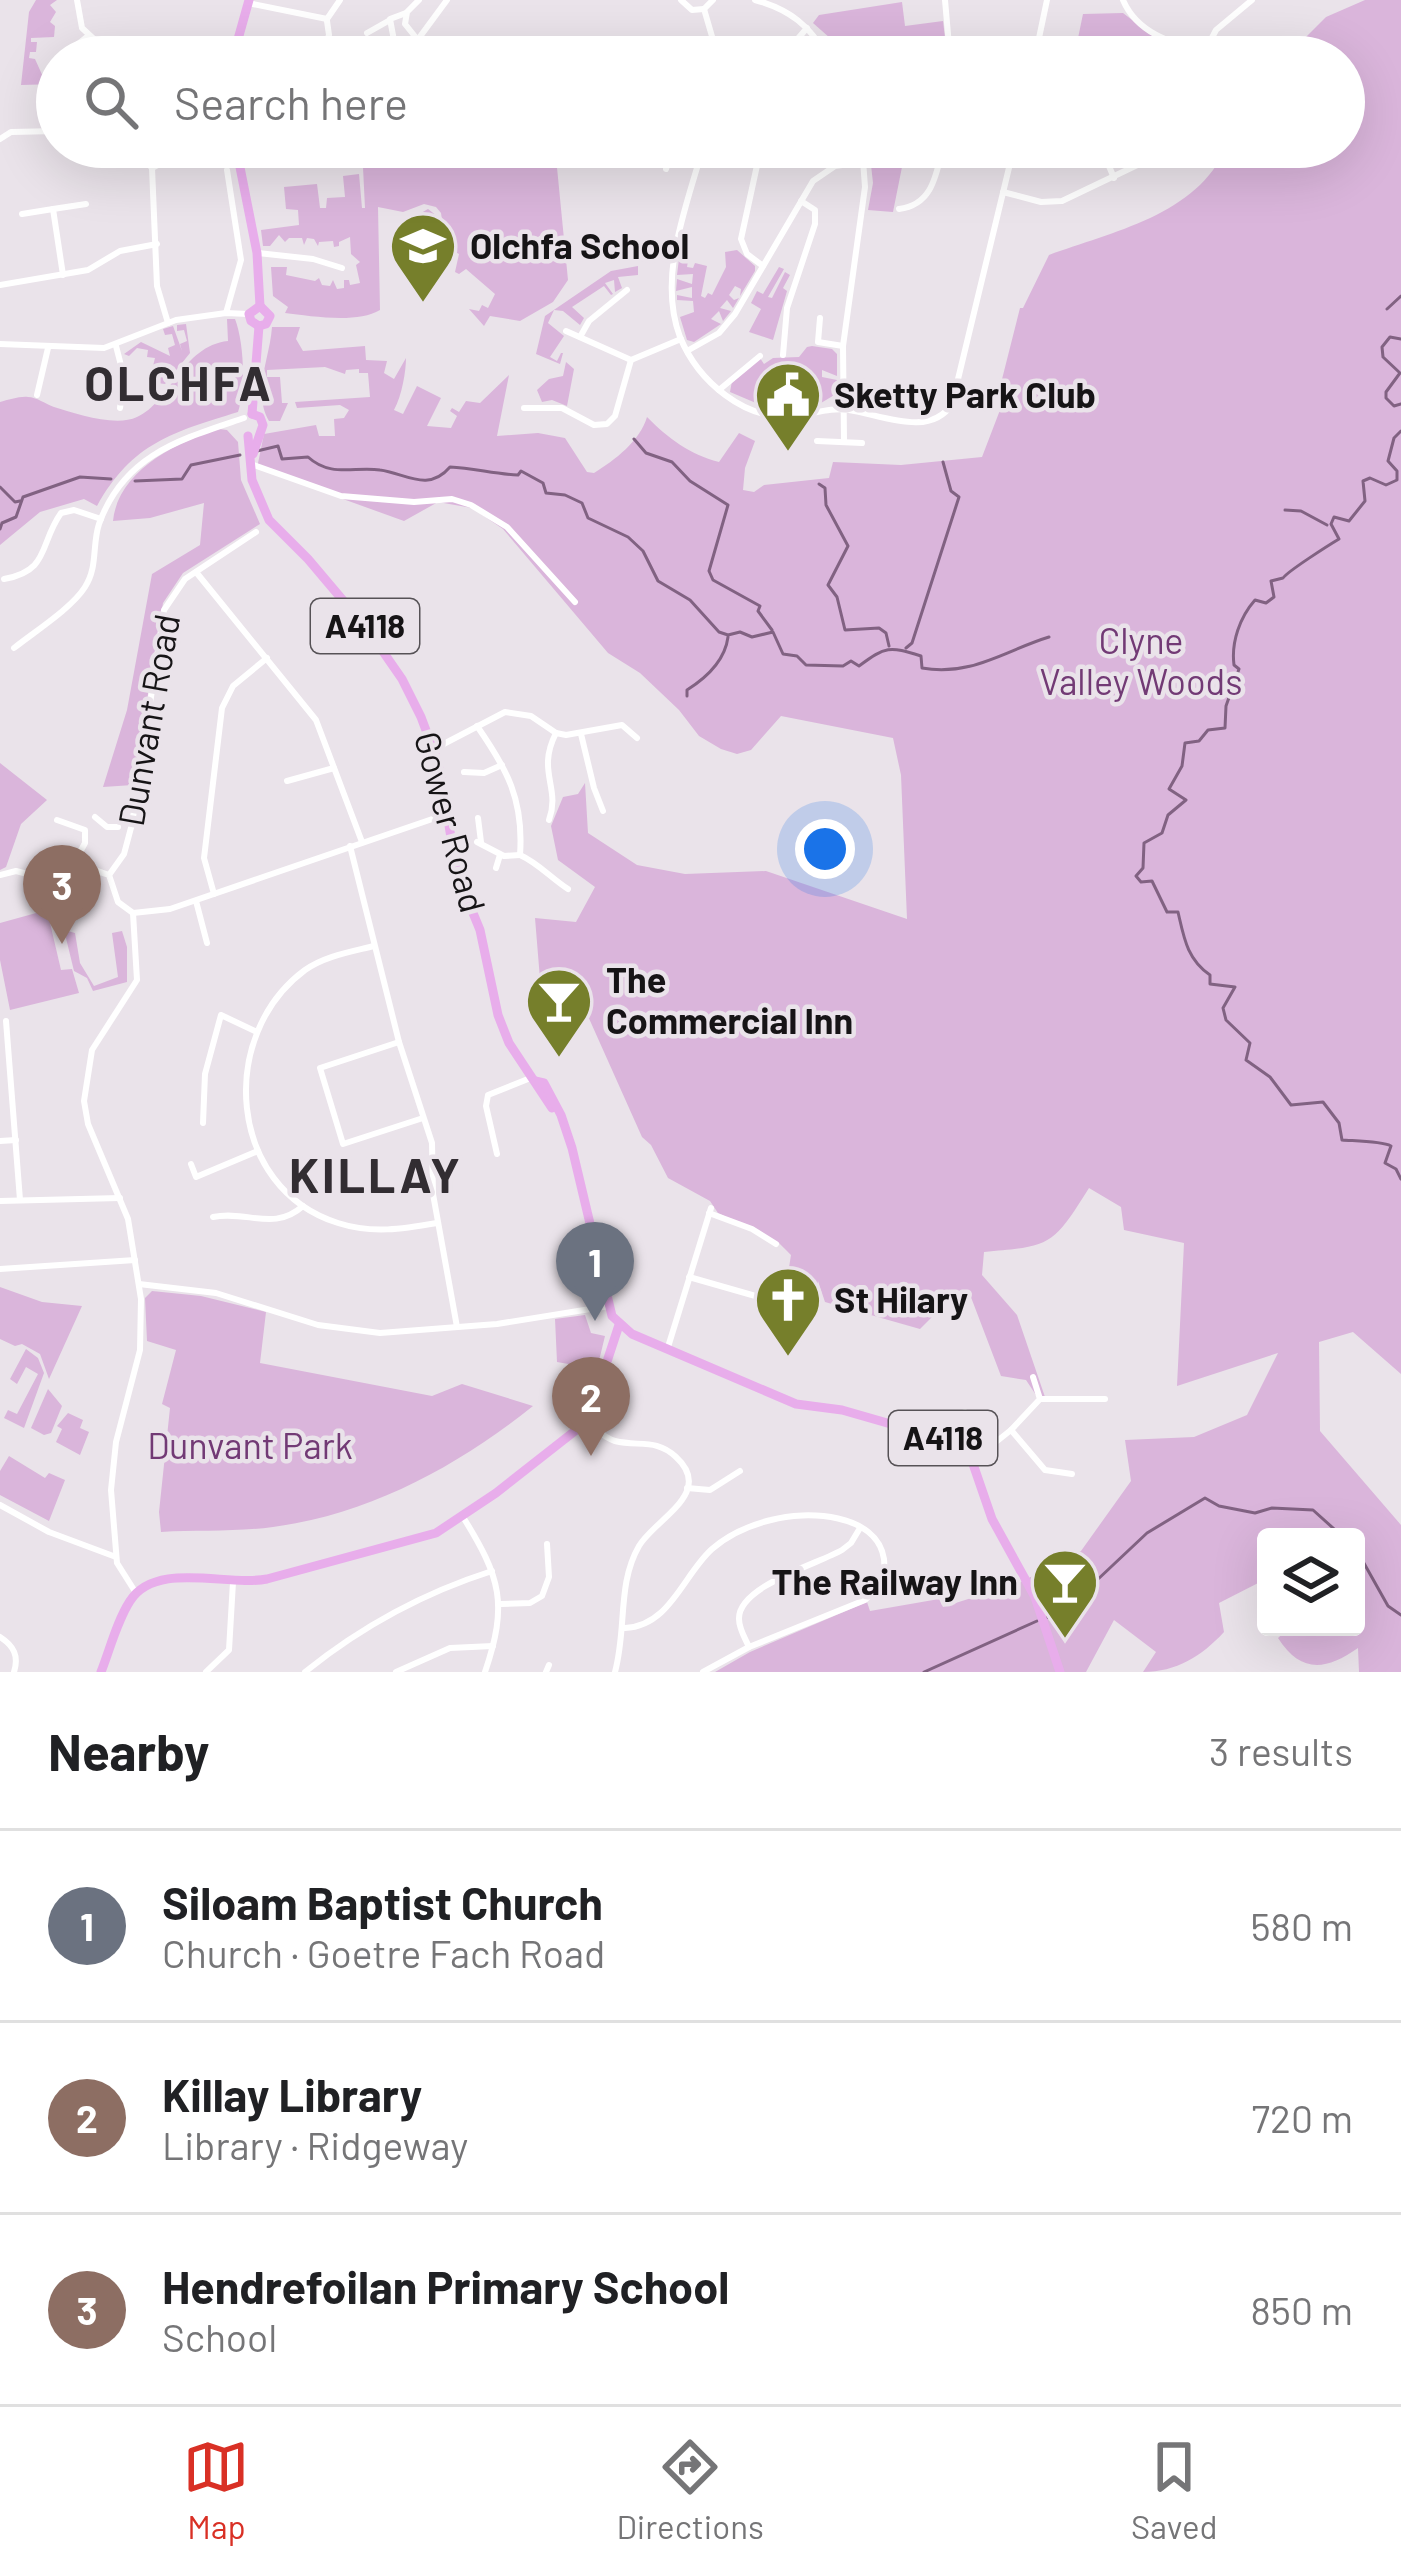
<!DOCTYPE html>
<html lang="en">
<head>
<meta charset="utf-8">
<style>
  :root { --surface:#fff; --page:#f6f6f6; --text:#202124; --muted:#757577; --line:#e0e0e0; --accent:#d93025 }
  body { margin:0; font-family:Barlow,sans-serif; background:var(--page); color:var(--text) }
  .controls { position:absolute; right:36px; bottom:36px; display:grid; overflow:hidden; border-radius:12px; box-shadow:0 12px 48px #0002 }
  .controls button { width:108px; height:108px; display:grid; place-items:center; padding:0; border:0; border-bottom:3px solid var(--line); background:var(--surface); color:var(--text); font:60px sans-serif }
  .you { position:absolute; left:825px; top:849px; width:42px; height:42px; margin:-30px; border:9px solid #fff; border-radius:50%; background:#1a73e8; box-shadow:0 0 0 18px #1a73e833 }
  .badge { display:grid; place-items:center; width:78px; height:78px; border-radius:50%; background:var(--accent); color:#fff; font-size:39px; font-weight:700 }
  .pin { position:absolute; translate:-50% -99px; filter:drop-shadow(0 3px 6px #0008) }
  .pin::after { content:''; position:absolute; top:63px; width:42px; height:36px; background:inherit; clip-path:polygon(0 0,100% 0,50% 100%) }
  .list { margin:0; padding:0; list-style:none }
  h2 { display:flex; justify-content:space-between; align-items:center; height:156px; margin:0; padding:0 48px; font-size:51px }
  h2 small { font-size:39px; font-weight:400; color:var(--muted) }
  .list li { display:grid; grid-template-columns:78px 1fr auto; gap:36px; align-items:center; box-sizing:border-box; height:192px; padding:0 48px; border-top:3px solid var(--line) }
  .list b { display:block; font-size:45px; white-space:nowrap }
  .list p { margin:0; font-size:39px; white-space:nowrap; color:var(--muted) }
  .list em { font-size:39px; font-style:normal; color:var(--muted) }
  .icon { flex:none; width:66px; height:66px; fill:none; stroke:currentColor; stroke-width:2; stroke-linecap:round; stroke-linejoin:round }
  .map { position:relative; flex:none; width:1401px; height:1672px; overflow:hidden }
  .search { position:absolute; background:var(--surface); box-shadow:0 12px 48px #0002; left:36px; right:36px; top:36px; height:132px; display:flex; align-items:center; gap:30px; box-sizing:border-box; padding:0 42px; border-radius:66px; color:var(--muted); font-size:45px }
  .sheet { height:732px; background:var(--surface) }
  nav { display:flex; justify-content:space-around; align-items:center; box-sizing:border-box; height:168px; border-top:3px solid var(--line); background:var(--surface); font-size:33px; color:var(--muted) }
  nav a { display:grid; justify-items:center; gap:6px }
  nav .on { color:var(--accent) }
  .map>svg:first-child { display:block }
  .green { fill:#dab5db }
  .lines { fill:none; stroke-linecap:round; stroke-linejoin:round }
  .stream { stroke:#816282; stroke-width:3 }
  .minor { stroke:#fff; stroke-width:6 }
  .major { stroke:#e8adeb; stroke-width:9 }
  .labels { text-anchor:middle; stroke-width:9; stroke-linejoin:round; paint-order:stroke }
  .shield { fill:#eae3ea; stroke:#565256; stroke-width:3 }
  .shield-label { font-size:33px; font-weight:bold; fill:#161416 }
  .poi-label { font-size:36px; font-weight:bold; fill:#161416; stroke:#eae3ea; text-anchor:start }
  .park-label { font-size:36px; fill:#723a75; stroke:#eae3ea }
  .street-label { font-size:36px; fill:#161416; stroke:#eae3ea }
  .district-label { font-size:48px; font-weight:bold; letter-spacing:3px; fill:#322d32; stroke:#eae3ea }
</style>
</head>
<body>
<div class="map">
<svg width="1401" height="1672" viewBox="0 0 1401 1672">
  <rect width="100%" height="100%" fill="#eae3ea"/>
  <g class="green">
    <path d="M36,0H57L50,5L56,12L50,22L55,26L54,37L31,38V42H37L36,52H30L29,58L35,59L44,79L56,74L57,84L21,85L29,12Z"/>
    <path d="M1365,0H1401V1374L1353,1332L1319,1342L1320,1431L1401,1525V1672H1359L1358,1648C1324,1672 1300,1672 1278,1638L1290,1627H1356V1537H1266V1579L1219,1603L1224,1632C1202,1656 1176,1672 1143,1672L1156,1652L1114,1620L1086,1672H715L750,1652L867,1602L870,1611L939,1599L943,1607L1019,1583L1081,1551L1131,1481L1125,1440L1194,1437L1247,1415L1278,1353L1177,1386L1184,1243L1124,1230L1121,1207L1089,1188C1052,1247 1051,1246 984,1252L982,1275L1017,1315L1045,1397L1036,1395L1026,1380L1001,1376L969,1292L954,1295L920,1329L825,1302L818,1281L808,1330L780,1324L791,1255L779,1243L718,1213L710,1201L668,1178L651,1145L642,1137L583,1005L576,977L540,979L535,918L576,922L595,887L558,860L551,826L563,797L578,794L585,783L588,833L637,865L685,874L766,871L907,919L901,775L893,738L781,716L751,750L737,754L721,749L699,736L679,710L640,673L608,653L503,529L472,508L438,502L404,521L257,468L264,434L316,425L319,436H335L334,419L344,418L349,410L340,405L297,408L295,402L370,397L368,373H359V369L346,370L345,374L325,367L267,370V377H280L282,403H288L280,421H269C252,392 270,358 272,327H300L296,339L303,351L365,346L366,360L387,361L384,373L394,379L406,358C406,371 402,395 394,410L403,414L417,386L441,398L427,426L451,428L457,416L450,411L452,408L459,412L466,401L480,403L509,375L497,436L538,433L565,438L587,472L594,473C615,460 640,441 647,417C669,439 689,454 719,462L739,433L755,441L745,468L743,490L754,492L764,485L829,478L833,462L901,465L982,457L1005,397L998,395L1020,308H1023L1049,255C1111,232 1198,215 1226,147H1344V57H1286L1326,17Z"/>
    <path d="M902,2L905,26L943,21L946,46L910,48L911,57H841L830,38L813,23L819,15Z"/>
    <path d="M1123,13L1168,48L1166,57H1104L1101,48L1077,43L1083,14Z"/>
    <path d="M362,147H555L568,280L553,302L520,321L490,316L484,326L469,309L479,311L482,305L488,308L495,294L466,269L459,274L455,272L459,254L446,247L441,213L436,207L424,204L403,212L378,207L380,310C357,324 311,316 285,313L288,307L273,296L271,267H287L286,275L315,281L319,278L322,285L330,286L333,280L337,289L344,288V280H349L350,285L360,283L356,265L360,262L351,254L350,237L339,242V246L334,247L333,241L319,242L318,246L314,239L307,238L304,245L302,238H289L285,242L279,235L270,246H263L261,230L299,225L298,210L286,209L284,187L317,184L320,208H326L327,198L345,197L343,176L359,174L362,208H365Z"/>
    <path d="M869,147H906L893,212L868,210L873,183Z"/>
    <path d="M428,209L437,216L442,272L421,268L419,256L402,257L401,222L418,221L420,241L433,240L432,216L421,213Z"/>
    <path d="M737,250L755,266V271L740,296L741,289L735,286L729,295L734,300L739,298L733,308L727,300L720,308L731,311L723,321L719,311L711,319L721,324L694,342L687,340L680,317L694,312L693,301L677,300V295L692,298V287L676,291L677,279L692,284L693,274L677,275L679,259L688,261L687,267L693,268L695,263L707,266L701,296L705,298L708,293L712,295L726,267L725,252Z"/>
    <path d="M638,266V275L618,277L622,288L615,292L614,280L605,283L613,294L611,295L604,286L572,307L584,318L580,325L563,311L554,310L548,323L564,336L550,357L557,361L561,353H563L560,364L536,354L545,316L611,271Z"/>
    <path d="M779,267L784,269L768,297L772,298L785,272L790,275L783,288L787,291L773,340L749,332L761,309L751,303L757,291L763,294Z"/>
    <path d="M227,319H235C244,342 246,389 238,412C173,432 132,443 97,506L84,499L40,512L0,545V402C8,400 20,396 28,397C36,397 46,404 54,407C76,414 116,427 137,417C171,402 182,346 228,341Z"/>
    <path d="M186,324L190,353L165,384L149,382L155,358L147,357L148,350L137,348L129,356L124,354L141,342L170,356L168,348L175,345L172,334L165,335L163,329L173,326L182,351L180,344L187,341L184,330L177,331V325Z"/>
    <path d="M812,346L832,349L837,354V376L822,370V377L837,380L836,394L816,406L814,401L813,407L763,406L730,392L732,381L760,358L764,364L773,358L799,357L807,347Z"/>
    <path d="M566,362L574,369L567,406L552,400L542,402L537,390L549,379L563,376Z"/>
    <path d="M219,429L227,430L238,442L241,480L260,524L183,573L163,603L133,785L103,787L127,710L152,574L200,545L204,503L150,518L113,521C118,471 176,442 219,429Z"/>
    <path d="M0,763L47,800L21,824L6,867L0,870Z"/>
    <path d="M47,910L61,970L72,969L79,993L10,1010L0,960V923Z"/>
    <path d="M64,930L75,933L80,963L94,986L118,977L112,933L122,931L127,947V982L93,991L87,978L74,971Z"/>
    <path d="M0,1287L42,1302L82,1306L49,1379L40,1354L22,1344L15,1346L0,1339Z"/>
    <path d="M152,1291L201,1296L266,1312L260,1363L432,1396L462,1384L533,1406C458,1466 370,1514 273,1527C237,1532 198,1530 161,1532L159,1512L170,1408L162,1404L176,1350L147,1341L145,1298Z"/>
    <path d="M585,1315L591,1333L605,1336L597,1369L557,1362L555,1319Z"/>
    <path d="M26,1349L38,1358L44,1373L24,1428L4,1418L8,1410L17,1414L38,1374L26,1367L17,1384L10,1379Z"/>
    <path d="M48,1389L62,1406L51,1433L44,1435L31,1428Z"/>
    <path d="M68,1413L83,1420L80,1428L89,1432L80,1455L56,1442L62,1429L57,1426Z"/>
    <path d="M9,1456L45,1478L49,1473L65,1480L49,1521L0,1495V1471Z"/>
  </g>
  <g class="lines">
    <g class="stream">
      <path d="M1387,309L1401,296"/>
      <path d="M1401,339L1390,337L1382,347L1383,357L1400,373L1386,392V398L1394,406L1401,404"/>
      <path d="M1401,431L1394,438L1388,461L1397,471V480L1386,485L1370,478L1363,481L1365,501L1349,521L1334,517L1331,524L1339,539C1329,545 1288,571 1283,578L1271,581L1274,597L1266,603L1255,600C1240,617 1231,642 1234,665L1239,669L1226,706L1225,728L1208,730L1199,741L1185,743L1182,766L1169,789L1186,800L1168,815L1162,833L1144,843L1143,868L1136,876L1141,882L1152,881L1167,912H1178C1184,938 1187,959 1210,975V984L1235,987L1223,1008L1226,1020L1250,1043L1246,1060L1270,1077L1291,1105L1323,1102L1339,1123L1342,1140C1354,1141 1381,1141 1391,1146L1385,1163L1396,1169L1401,1179"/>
      <path d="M634,439L646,453L672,462L690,481L728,505L709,571L713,580L760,606L758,611L772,630"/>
      <path d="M257,451L278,446L282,459L308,457C331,478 355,466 380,470C405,473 428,493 450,467C474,468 494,474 518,475L521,471L543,483L546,493L565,495L582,503L588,518L628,537L643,551L658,581L690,600L719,632L728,635L740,632L752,637L773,632L783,654L797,656L806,665L843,666L851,661L859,666C886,646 889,646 921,656L922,668C971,677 1006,650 1049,637"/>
      <path d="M135,481L182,479L191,465L240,455"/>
      <path d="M819,484L825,488L826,505L848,546L828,585L837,597L845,630L879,628L886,633L889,646"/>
      <path d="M0,487L15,502L20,501"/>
      <path d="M1285,510L1301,511L1327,525"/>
      <path d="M0,529L2,523L16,517L23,497L80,477L111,479"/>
      <path d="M906,648L912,643L959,497L951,491L943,462"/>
      <path d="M687,696V690C706,678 725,660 728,637"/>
      <path d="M1356,1549L1388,1606L1401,1615"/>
      <path d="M1046,1618L1078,1598L1147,1533L1205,1498L1219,1506L1255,1513L1272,1508L1313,1510L1343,1537"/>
      <path d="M924,1672L1037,1621"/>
    </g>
    <g class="minor">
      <path d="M77,0L82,28L95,40L234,54"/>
      <path d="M681,0L692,10L704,9"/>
      <path d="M755,0C789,9 811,26 827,57"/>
      <path d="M945,0L950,57"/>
      <path d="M1123,0C1137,33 1171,43 1203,51"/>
      <path d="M248,3L327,19L340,0"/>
      <path d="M704,9L718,57"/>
      <path d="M704,9L713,0"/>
      <path d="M367,33L390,20"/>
      <path d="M417,39L405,24L407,12L419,0"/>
      <path d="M395,46L390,19L406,13"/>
      <path d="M323,52L329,35L327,21"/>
      <path d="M64,55L88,36"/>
      <path d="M405,57L447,0"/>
      <path d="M782,57L807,28"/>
      <path d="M1035,57L1047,0"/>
      <path d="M1202,57L1216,30L1252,0"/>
      <path d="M0,139L11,132L57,131"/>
      <path d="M132,147L152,168L157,286L168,323"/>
      <path d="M703,147C687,206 657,276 680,337C698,381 745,422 795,416C813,414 831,407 849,410C882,415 930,438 952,404L1014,147"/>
      <path d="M761,147L741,239L747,254L763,266"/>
      <path d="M1101,147L1114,178"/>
      <path d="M238,153L276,147"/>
      <path d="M152,168L192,147"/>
      <path d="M666,169L673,147"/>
      <path d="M1003,192L1041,202L1062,201L1175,147"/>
      <path d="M53,209L86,204"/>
      <path d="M899,209C932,205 936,176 943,147"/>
      <path d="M22,214L53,209L63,275"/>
      <path d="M258,253L313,259L342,268"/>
      <path d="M0,285L88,270L120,251L157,244"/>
      <path d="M226,313L241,260L227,170"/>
      <path d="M820,318L818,342L843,346"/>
      <path d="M566,331L631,360"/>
      <path d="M580,337L589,321L627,290"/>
      <path d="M0,344L104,348L176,320L226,313L248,314"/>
      <path d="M116,346L124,377L120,408"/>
      <path d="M687,351L719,333L735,314L813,181L835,166L864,162"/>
      <path d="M783,355L787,308L815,224V210L801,201"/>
      <path d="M719,390L760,356"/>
      <path d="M37,395L48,348"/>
      <path d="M524,408H562L594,425L607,424L615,416L631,360L681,339"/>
      <path d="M817,441L862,443"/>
      <path d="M844,441L843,346L865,187L862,147"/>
      <path d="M251,464L341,496L414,502L452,499L471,505L507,527L575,602"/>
      <path d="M196,572L316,720L362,842"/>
      <path d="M4,579C50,571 39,544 61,513L74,510L101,519"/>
      <path d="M14,648C34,632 72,608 85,587C98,567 92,545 99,524C124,454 182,439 244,418"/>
      <path d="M477,726C507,769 524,800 520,855C538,863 551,878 568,889"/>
      <path d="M581,734L594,788L603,811"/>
      <path d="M434,749L505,712L531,716L556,733L566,735L622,725L637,738"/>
      <path d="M464,772L484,773L502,765"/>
      <path d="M287,781L334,768"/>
      <path d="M95,817L107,827H118"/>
      <path d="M478,818L481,842"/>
      <path d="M57,820L85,830V843L74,863"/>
      <path d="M549,820C561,787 536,772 556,733"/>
      <path d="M477,842L504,856L520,855"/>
      <path d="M350,846L399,1042L432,1143L433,1194L457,1327"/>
      <path d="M496,868L500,855"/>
      <path d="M0,875L16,871L39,877C76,859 70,862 109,875L118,902L133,913"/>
      <path d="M109,875L124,854L132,824L164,610L185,579L256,532"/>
      <path d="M214,894L204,858L222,708L233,686L267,658"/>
      <path d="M196,901L207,943"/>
      <path d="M133,913L137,980L92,1050L84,1101L88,1124L128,1219L141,1299L140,1350L116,1442L111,1490L117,1563L136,1593"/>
      <path d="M133,913L170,909L444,815"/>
      <path d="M374,946C350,952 325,956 305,970C217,1035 227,1188 338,1223C372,1234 403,1229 437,1223"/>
      <path d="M6,1021L20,1200"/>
      <path d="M399,1042L320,1068L343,1144L423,1118"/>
      <path d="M203,1123L205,1074L221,1015L257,1032"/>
      <path d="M0,1141L16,1140"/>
      <path d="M497,1154L486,1106L488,1095L533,1077"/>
      <path d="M191,1164L196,1177L258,1151"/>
      <path d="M0,1201L120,1198"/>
      <path d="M709,1213L752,1229L776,1244"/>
      <path d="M213,1217C247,1210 274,1232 303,1206"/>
      <path d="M0,1269L135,1260"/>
      <path d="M689,1277L759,1297"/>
      <path d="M139,1284L216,1293L318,1325L380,1333L497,1324L609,1306"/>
      <path d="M668,1347L711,1208"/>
      <path d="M1040,1399H1105"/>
      <path d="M584,1421C593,1427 604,1438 615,1441C638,1447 656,1438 676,1457C715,1493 655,1519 639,1546C617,1584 627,1628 615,1672"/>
      <path d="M1011,1430L1045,1470L1072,1474"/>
      <path d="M931,1433L936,1424L965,1412"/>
      <path d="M972,1461L1011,1430L1040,1399L1033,1377"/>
      <path d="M687,1488L710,1490L740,1471"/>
      <path d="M0,1505L49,1532L116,1557"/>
      <path d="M463,1517C501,1578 508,1604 485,1672"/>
      <path d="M501,1604L530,1603L542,1596L549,1577L547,1544"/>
      <path d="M625,1628C670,1626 683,1575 712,1549C728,1535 751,1525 771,1520C806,1510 877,1513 884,1559C886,1576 877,1589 865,1600L749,1647L703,1672"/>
      <path d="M0,1637C14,1646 19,1656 14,1672"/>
      <path d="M749,1647C745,1638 739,1629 739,1619C738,1586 818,1564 842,1550L851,1543L860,1528"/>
      <path d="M206,1672L229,1650L233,1582"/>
      <path d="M305,1672C362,1626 423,1593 492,1571"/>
      <path d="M396,1672L450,1648L493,1646"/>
      <path d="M546,1672L549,1665"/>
    </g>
    <g class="major">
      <path d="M233,57L249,0"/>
      <path d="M236,147L257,253L260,306"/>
      <path d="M259,326L266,324L270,316L260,306"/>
      <path d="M259,326L251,321L249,314L260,306"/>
      <path d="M252,414L259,326"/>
      <path d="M252,414L260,417L263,425L253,454"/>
      <path d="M248,436L252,480L269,520L308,559L368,630L402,679L421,717L439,765L457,874L480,930L498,1015L509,1043L552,1108"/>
      <path d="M535,1081L544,1083L561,1115L572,1148L612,1316L632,1334L796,1404L842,1410L950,1441L972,1461L992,1519L1035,1597L1060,1672"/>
      <path d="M101,1672C110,1649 117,1621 130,1601C156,1560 228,1587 267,1579L436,1533L496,1493L580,1427L595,1398L619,1325"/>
    </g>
  </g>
  <defs>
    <g id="school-pin" transform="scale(3.45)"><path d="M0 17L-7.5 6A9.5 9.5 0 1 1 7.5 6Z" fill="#767f2b" stroke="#eae3ea"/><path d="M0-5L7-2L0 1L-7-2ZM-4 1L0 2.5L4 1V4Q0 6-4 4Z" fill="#fff"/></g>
    <g id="civic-pin" transform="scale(3.45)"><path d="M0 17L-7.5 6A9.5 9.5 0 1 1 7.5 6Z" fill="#767f2b" stroke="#eae3ea"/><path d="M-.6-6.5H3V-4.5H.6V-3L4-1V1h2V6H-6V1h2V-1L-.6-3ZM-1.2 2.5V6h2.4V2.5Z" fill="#fff"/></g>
    <g id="bar-pin" transform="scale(3.45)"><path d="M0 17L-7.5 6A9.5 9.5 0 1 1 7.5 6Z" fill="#767f2b" stroke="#eae3ea"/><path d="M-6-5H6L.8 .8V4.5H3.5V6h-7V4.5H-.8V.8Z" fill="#fff"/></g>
    <g id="church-pin" transform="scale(3.45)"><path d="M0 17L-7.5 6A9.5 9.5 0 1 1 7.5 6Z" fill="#767f2b" stroke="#eae3ea"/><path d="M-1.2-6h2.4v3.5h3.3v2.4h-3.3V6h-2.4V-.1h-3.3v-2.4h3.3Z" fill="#fff"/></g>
  </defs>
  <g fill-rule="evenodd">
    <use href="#school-pin" x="423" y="246"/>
    <use href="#civic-pin" x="788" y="395"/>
    <use href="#bar-pin" x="559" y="1001"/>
    <use href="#church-pin" x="788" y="1300"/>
    <use href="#bar-pin" x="1065" y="1582"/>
  </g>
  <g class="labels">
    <g class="shield">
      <rect x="311" y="599" width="108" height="54" rx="9"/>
      <rect x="889" y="1411" width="108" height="54" rx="9"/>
    </g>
    <g class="shield-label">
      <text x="365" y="638">A4118</text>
      <text x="943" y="1450">A4118</text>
    </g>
    <g class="poi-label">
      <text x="470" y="259">Olchfa School</text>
      <text x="834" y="408">Sketty Park Club</text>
      <text x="606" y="993">The<tspan x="606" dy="41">Commercial Inn</tspan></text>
      <text x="834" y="1313">St Hilary</text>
      <text x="1018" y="1595" text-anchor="end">The Railway Inn</text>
    </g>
    <g class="park-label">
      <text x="1141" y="654">Clyne<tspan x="1141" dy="41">Valley Woods</tspan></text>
      <text x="250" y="1459">Dunvant Park</text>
    </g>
    <g class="street-label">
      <text transform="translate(149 720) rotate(-80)" y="13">Dunvant Road</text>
      <text transform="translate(450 822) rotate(75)" y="13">Gower Road</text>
    </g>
    <g class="district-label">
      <text x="179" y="401">OLCHFA</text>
      <text x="376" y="1193">KILLAY</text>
    </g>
  </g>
</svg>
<div class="controls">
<button><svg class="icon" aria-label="layers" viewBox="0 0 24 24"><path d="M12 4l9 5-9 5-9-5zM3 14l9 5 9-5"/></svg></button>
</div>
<div class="you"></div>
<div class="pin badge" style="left:595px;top:1321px;background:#6b7280">1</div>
<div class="pin badge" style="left:591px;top:1456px;background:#8d6e63">2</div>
<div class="pin badge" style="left:62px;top:944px;background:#8d6e63">3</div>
<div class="search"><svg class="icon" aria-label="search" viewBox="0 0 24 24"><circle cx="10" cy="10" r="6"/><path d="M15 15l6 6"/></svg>Search here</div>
</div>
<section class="sheet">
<h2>Nearby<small>3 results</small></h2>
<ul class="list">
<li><span class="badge" style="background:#6b7280">1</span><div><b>Siloam Baptist Church</b><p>Church · Goetre Fach Road</p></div><em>580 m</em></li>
<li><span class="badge" style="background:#8d6e63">2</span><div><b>Killay Library</b><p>Library · Ridgeway</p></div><em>720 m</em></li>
<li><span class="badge" style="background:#8d6e63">3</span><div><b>Hendrefoilan Primary School</b><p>School</p></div><em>850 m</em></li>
</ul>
</section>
<nav>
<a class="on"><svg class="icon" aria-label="map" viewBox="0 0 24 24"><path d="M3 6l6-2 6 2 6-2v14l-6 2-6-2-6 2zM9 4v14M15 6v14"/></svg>Map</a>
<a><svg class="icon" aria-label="directions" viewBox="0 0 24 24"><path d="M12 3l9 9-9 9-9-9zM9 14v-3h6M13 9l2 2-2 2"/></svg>Directions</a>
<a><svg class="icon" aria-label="saved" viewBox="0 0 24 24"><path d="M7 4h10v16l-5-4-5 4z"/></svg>Saved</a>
</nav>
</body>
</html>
